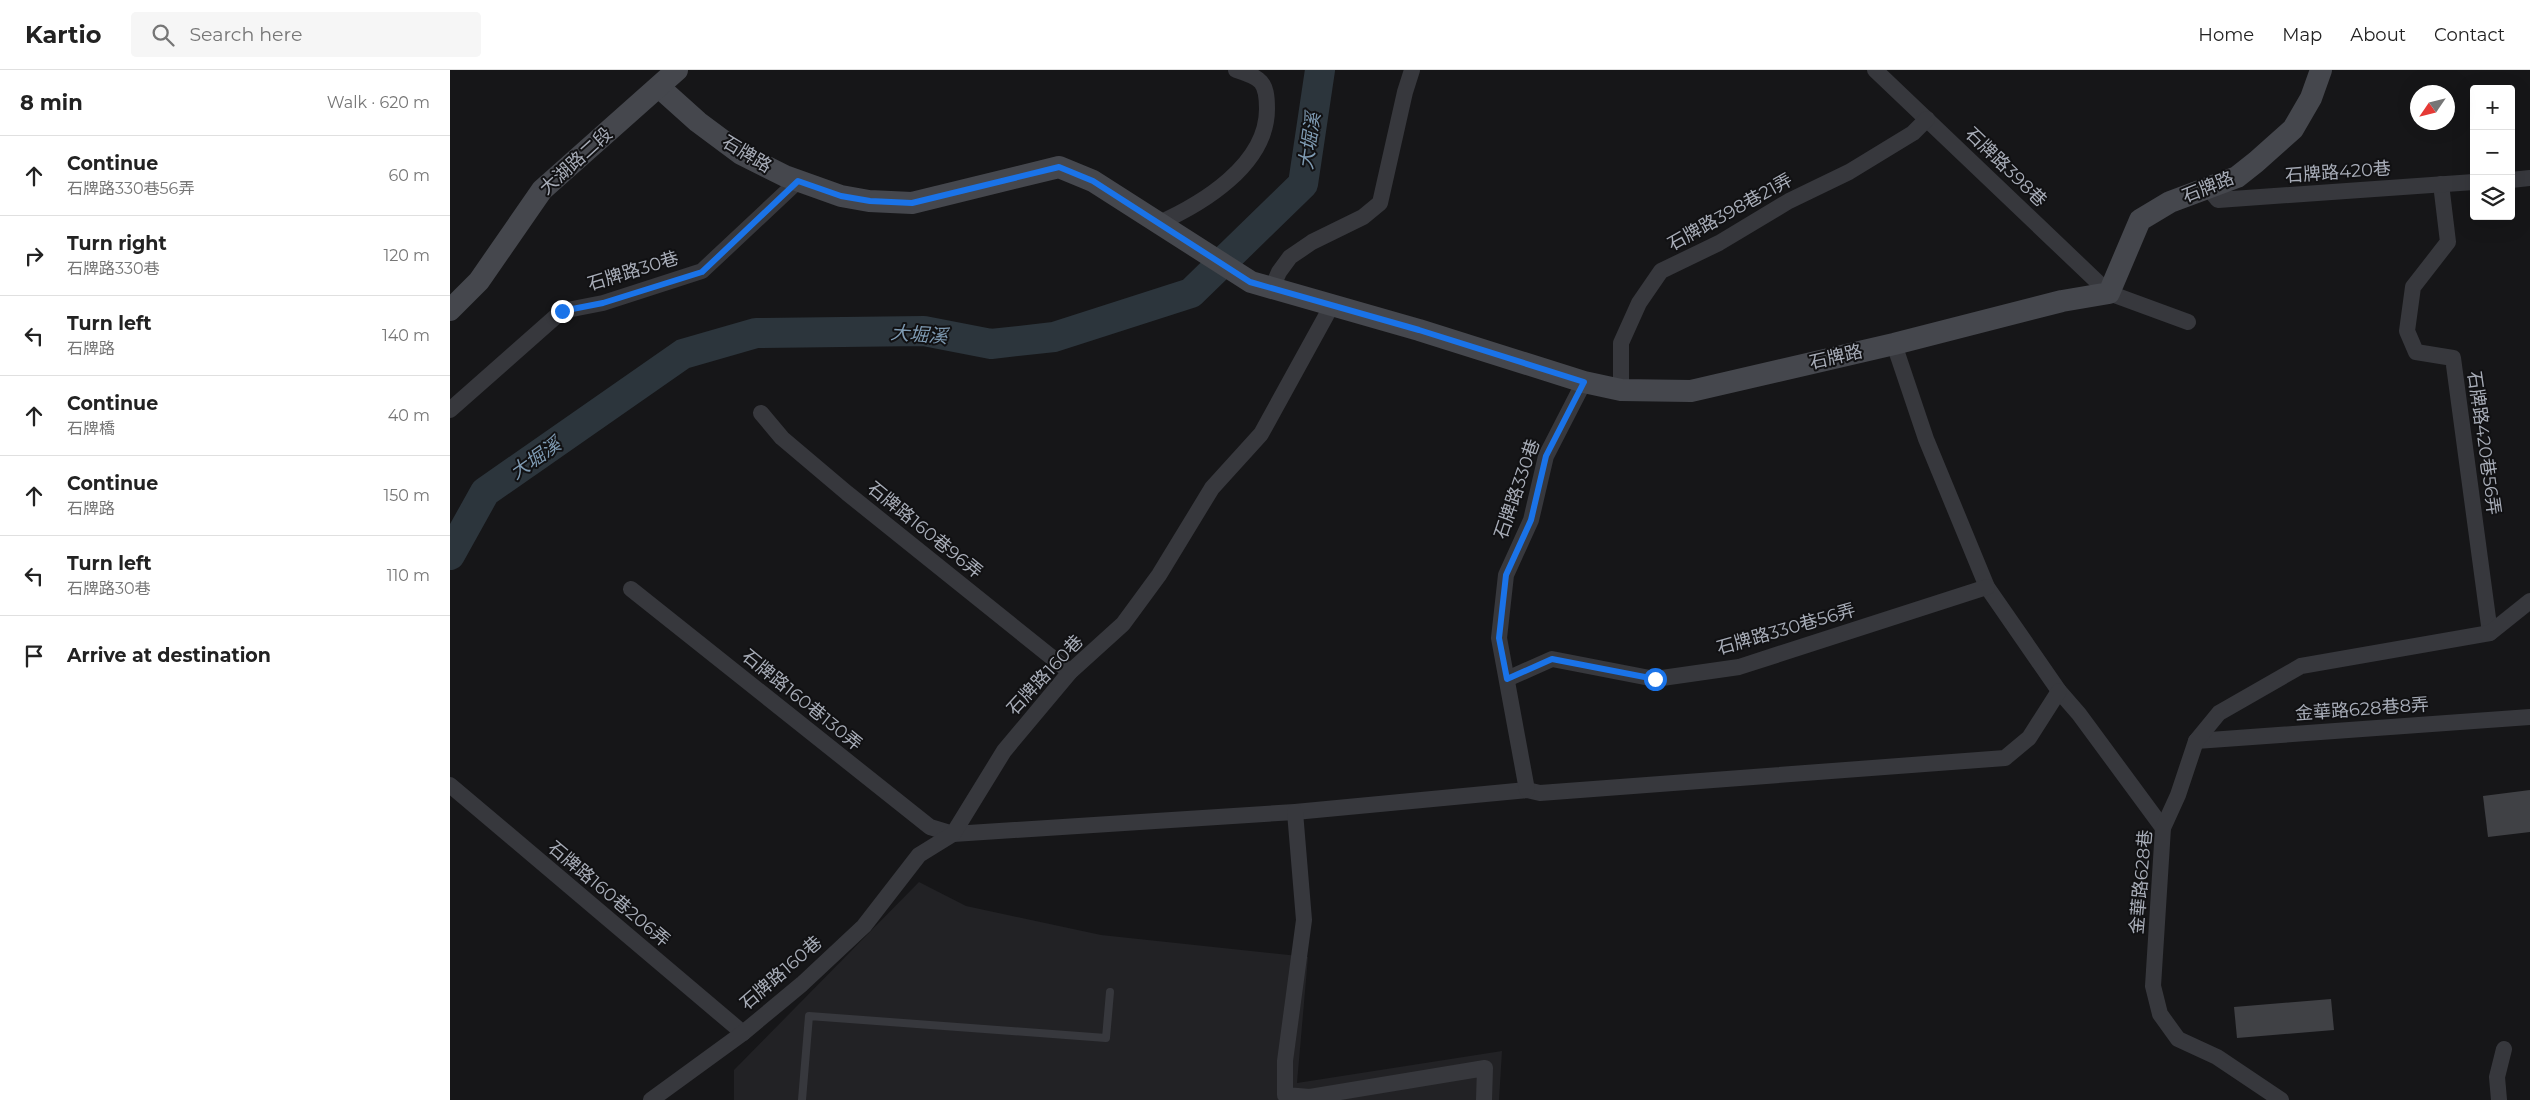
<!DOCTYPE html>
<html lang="en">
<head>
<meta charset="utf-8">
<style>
  :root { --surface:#fff; --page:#f6f6f6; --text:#222; --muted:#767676; --line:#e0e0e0 }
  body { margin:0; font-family:Montserrat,"Noto Sans TC",sans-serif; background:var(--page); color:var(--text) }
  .controls { position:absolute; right:15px; top:15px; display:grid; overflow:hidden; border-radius:5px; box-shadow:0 5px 20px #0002 }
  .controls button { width:45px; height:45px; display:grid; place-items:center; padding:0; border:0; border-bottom:1px solid var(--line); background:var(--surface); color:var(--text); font:25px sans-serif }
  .compass { position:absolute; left:1960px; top:15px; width:45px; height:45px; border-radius:50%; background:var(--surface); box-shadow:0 5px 20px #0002; rotate:235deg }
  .stop { position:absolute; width:15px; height:15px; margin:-11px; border:4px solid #1a73e8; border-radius:50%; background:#fff }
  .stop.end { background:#1a73e8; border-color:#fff; box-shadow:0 1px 5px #0008 }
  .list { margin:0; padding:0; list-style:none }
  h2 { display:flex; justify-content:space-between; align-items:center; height:65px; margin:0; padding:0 20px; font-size:21px }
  h2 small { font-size:16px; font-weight:400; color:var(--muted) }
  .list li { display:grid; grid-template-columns:32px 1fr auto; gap:15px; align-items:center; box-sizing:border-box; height:80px; padding:0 20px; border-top:1px solid var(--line) }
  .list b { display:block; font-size:19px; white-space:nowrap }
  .list p { margin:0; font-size:16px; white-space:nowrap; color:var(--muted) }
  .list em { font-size:16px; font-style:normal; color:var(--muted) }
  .icon { flex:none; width:28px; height:28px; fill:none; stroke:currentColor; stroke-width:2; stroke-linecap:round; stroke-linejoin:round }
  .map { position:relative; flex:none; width:2080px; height:1030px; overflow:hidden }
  header { display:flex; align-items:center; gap:30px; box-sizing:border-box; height:70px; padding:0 25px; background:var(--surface); border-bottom:1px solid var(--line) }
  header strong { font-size:24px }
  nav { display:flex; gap:28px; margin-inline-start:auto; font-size:18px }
  .search { width:350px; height:45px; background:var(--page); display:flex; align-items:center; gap:12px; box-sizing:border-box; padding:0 18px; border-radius:5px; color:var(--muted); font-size:19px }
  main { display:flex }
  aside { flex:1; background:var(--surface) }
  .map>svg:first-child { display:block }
  .built { fill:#222225 }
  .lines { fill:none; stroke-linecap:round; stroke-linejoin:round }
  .river { stroke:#2c353c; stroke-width:30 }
  .building { fill:#404145 }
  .lane { stroke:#37383d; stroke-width:8 }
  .street { stroke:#37383d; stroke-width:16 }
  .secondary { stroke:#45474d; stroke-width:22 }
  .route { stroke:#1a73e8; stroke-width:6 }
  .labels { text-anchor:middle; stroke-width:4; stroke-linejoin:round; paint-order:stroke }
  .street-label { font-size:18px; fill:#a8adb8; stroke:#111113 }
  .water-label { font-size:19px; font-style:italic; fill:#7f9bb3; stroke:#111113 }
</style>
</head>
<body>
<header>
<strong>Kartio</strong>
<div class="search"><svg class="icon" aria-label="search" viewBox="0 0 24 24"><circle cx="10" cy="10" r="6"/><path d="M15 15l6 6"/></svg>Search here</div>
<nav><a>Home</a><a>Map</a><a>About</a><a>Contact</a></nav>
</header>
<main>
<aside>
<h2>8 min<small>Walk · 620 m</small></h2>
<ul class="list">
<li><svg class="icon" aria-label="ahead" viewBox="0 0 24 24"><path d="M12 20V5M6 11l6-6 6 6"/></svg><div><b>Continue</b><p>石牌路330巷56弄</p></div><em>60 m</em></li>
<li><svg class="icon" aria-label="right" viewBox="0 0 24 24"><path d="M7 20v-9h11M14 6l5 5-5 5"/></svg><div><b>Turn right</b><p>石牌路330巷</p></div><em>120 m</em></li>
<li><svg class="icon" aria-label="left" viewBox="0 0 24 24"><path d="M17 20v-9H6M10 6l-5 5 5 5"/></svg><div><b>Turn left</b><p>石牌路</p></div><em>140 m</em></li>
<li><svg class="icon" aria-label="ahead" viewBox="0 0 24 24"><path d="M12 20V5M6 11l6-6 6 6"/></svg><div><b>Continue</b><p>石牌橋</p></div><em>40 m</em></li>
<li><svg class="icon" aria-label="ahead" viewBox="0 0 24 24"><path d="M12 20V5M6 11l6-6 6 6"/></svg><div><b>Continue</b><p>石牌路</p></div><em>150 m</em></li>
<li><svg class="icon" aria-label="left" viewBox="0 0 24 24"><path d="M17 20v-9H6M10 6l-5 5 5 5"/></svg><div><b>Turn left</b><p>石牌路30巷</p></div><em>110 m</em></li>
<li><svg class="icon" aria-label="arrive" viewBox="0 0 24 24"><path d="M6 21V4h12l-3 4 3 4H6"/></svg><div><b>Arrive at destination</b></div></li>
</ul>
</aside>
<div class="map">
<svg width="2080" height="1030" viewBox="0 0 2080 1030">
  <rect width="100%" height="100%" fill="#161618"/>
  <path class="built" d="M469,812L516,836L651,865L858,887L847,1013L1052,981L1049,1030H284V1000Z"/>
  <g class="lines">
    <path class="river" d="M0,485L35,422L233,284L306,263L474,261L541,274L604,267L741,223L853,114L870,0"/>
  </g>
  <g class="building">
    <path d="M2080,720V762L2038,767L2033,726Z"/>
    <path d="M1881,929L1884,960L1787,968L1784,937Z"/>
  </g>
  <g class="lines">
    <path class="lane" d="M352,1030L359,946L656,968L660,922"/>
    <g class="street">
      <path d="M1425,0L1659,223L1738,252"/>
      <path d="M2061,110L2080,108"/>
      <path d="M1991,114L1998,172L1963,217L1957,261L1966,282L2003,288L2040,563"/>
      <path d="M1759,119L1768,130L2024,112"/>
      <path d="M707,154C752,134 817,95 817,39C817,11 811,8 786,0"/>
      <path d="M822,218L829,202L840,187L862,172L913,147L930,133L955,22L962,0"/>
      <path d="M1444,274L1476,369L1537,517L1609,621L1629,644L1713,758"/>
      <path d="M1171,320V273L1189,233L1211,201L1269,173L1339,131L1399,102L1463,63L1477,49"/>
      <path d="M0,340L112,241L153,233L252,201L348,111"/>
      <path d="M311,343L332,368L397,423L620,602"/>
      <path d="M181,519L480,757L503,764L845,742L1077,720L1090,723L1555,688L1579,668L1609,621"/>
      <path d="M1057,609L1102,589L1205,609L1289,597L1537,517"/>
      <path d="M1746,671L2080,647"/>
      <path d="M0,715L293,963"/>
      <path d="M1077,720L1049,568L1056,505L1081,450L1096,386L1134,312"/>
      <path d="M845,742L854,850L835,991V1025L860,1027L1035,998L1034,1030"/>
      <path d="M201,1030L293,963L352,914L414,856L469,785L503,764L554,681L620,602L673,554L709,505L762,418L811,364L882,235"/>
      <path d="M1831,1030L1767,987L1728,969L1710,944L1703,916L1713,758L1728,725L1746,671L1769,643L1851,596L2040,563L2080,531"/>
      <path d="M2049,1030L2047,1007L2054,979"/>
    </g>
    <g class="secondary">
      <path d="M209,17L248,52L291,84L335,106L391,126L419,131L462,133L609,97L643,111L801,212L969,260L1134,312L1171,320L1241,321L1444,274L1612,231L1659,223L1690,150L1720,132L1787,107L1806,92L1843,59L1861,28L1871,0"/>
      <path d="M0,240L29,211L92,120L227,0"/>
    </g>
  </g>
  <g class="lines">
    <path class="route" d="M112,241L153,233L252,202L348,111L391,126L420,131L462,133L609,97L643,111L800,212L969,260L1134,312L1096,386L1081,450L1056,505L1049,568L1057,609L1102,589L1205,609"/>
  </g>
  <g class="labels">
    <g class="street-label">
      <text transform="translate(297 84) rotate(31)" y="6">石牌路</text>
      <text transform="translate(126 91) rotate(-42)" y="6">大湖路二段</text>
      <text transform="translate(1556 97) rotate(44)" y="6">石牌路398巷</text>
      <text transform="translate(1888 102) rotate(-4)" y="6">石牌路420巷</text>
      <text transform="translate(1758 117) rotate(-22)" y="6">石牌路</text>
      <text transform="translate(1280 142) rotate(-29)" y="6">石牌路398巷21弄</text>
      <text transform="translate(183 201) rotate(-17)" y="6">石牌路30巷</text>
      <text transform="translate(1386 287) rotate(-13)" y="6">石牌路</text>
      <text transform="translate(2034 373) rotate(82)" y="6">石牌路420巷56弄</text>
      <text transform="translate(1067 419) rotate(-71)" y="6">石牌路330巷</text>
      <text transform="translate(475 460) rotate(39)" y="6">石牌路160巷96弄</text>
      <text transform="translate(1336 559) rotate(-16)" y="6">石牌路330巷56弄</text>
      <text transform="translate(595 605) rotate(-47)" y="6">石牌路160巷</text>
      <text transform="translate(352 630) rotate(39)" y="6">石牌路160巷130弄</text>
      <text transform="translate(1912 639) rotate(-4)" y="6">金華路628巷8弄</text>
      <text transform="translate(1691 812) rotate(-85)" y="6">金華路628巷</text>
      <text transform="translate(159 824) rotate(40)" y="6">石牌路160巷206弄</text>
      <text transform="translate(331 903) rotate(-41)" y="6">石牌路160巷</text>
    </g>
    <g class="water-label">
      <text transform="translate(859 71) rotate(-82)" y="7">大堀溪</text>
      <text transform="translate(469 264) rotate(4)" y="7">大堀溪</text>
      <text transform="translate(85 388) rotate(-35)" y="7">大堀溪</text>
    </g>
  </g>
</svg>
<div class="controls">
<button>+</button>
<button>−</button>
<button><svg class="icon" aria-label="layers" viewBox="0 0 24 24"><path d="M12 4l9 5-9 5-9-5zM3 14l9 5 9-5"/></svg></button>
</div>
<svg class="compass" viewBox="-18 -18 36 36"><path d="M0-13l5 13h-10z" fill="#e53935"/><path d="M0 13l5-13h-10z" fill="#767676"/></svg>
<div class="stop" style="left:1205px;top:609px"></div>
<div class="stop end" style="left:112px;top:241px"></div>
</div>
</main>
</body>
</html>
